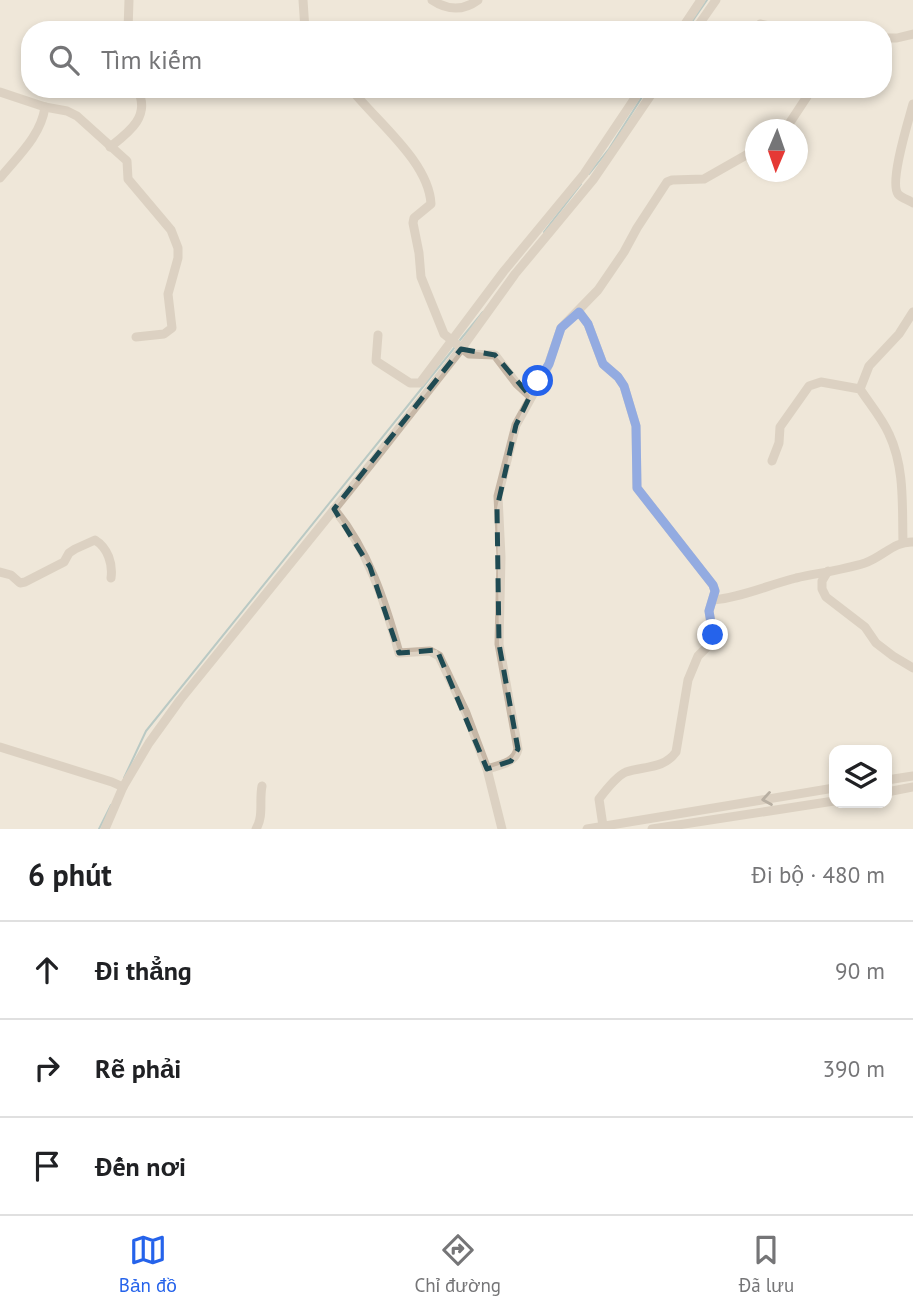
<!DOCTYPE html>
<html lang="vi">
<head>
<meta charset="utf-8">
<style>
  :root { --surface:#fff; --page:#f2f2f2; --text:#202124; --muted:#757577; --line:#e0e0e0; --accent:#2563eb }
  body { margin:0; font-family:"PT Sans",sans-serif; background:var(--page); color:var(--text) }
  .controls { position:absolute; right:21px; bottom:21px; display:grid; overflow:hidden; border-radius:14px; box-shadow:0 4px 10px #0003 }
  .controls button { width:63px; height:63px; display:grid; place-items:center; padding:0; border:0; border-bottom:2px solid var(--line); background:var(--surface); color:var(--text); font:35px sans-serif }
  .compass { position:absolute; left:745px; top:119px; width:63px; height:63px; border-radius:50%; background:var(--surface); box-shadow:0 4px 10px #0003; rotate:182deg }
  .stop { position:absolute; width:21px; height:21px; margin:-16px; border:5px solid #2563eb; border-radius:50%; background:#fff }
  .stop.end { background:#2563eb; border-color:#fff; box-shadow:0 2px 7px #0008 }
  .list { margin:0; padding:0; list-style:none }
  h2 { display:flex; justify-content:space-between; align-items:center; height:91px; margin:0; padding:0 28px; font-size:30px }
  h2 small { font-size:23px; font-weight:400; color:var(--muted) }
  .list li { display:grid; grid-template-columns:46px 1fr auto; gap:21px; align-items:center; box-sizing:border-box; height:98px; padding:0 28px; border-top:2px solid var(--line) }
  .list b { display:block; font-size:26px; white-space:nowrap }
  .list em { font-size:23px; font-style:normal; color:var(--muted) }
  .icon { flex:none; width:38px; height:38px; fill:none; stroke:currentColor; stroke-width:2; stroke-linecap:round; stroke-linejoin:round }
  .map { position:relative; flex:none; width:913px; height:829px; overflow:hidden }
  .search { position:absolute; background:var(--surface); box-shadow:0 4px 10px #0003; left:21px; right:21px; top:21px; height:77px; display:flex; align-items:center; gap:18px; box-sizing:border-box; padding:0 24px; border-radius:28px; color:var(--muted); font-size:26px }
  .sheet { height:385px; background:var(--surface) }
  nav { display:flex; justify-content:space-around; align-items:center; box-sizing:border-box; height:98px; border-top:2px solid var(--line); background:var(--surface); font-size:19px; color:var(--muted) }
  nav a { display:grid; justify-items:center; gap:4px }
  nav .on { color:var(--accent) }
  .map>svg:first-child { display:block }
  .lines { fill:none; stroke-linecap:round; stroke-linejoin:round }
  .stream { stroke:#7aa5ab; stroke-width:2 }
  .minor { stroke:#c6b7a6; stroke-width:9 }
  .oneway { stroke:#756a60 }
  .route { stroke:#2563eb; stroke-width:9 }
  .marked { fill:none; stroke:#1f4a52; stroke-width:5; stroke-dasharray:14 9; stroke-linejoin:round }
</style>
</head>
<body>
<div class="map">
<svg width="913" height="829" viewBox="0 0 913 829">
  <rect width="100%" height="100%" fill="#efe7d9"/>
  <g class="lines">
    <g class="stream">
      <path d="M689,26L707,0"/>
      <path d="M589,174L609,149L647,89"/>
      <path d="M544,232L581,184"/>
      <path d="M460,340L483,312"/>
      <path d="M124,778L146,731L455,347"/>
      <path d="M99,829L111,805"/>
    </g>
    <g class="minor">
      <path d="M303,0L305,30"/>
      <path d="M432,0C447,10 463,11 478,0"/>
      <path d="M760,24L787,30"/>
      <path d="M128,30L129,0"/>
      <path d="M681,30L701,0"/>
      <path d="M695,30L716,0"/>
      <path d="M883,38H897L913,34"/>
      <path d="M351,89C377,122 429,162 431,204L414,218L413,223L419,253L421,277L444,334L469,354L495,355L517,384L530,396"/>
      <path d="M0,92L45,107L67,111L77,116L127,161L128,179L171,230L178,248V258L168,294L172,328L164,334L136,337"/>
      <path d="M913,104C909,119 889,182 898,194C901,198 909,200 913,203"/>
      <path d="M785,130L812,89"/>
      <path d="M110,147C128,133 152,116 137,89"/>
      <path d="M0,178C17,157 41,136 45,107"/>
      <path d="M579,312L588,324L603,364L618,377L624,386L636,426L637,488L713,585L715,591L709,611L713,635L712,642L698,656L688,680L676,752C664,769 644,766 626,772C617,776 605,791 599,799L603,826"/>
      <path d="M378,335L376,361L410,383H420L504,271L584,174L641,89"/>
      <path d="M860,389L869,366L899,334L913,312"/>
      <path d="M772,461L779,443L780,427L809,386L821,382L860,389C869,403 882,418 889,434C905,468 902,506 903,542"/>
      <path d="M334,509C368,550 385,602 399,653L430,651L439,656L466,713L487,769L502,829"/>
      <path d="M828,571L822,581V589L826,597L865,627L876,643L893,656L913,668"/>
      <path d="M0,572L11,575L20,583L25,582L64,562L69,553L75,549L95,540C108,548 113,564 111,578"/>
      <path d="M713,600C743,597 768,585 796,578C819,573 843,570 865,563C883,557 894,541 913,542"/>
      <path d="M0,747L112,782L123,787L105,829"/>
      <path d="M487,769C500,765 515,763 518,749L499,644L501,557L498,496L516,425L547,369L561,328L598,290L624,252L637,228L667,182L672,180L704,179L755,150"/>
      <path d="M887,780L913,776"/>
      <path d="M123,787L149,743L180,700L370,465L461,349L515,274L593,180L655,89"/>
      <path d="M887,792L913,787"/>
      <path d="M256,829C264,816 259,801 262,786"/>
      <path d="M587,829L834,788"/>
      <path d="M652,829L834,801"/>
    </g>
  </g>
  <defs><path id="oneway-chevron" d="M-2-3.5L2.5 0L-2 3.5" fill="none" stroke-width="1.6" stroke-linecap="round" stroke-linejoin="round" transform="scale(1.75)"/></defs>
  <use class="oneway" href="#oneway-chevron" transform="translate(767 799) rotate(171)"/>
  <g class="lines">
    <path class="route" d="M538,381L549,364L561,328L579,312L588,324L603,364L618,377L624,386L636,426L637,488L713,585L715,591L709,611L713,635"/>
  </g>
  <path d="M0 0H913V829H0ZM461,349L495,355L530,396L516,425L497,508L499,644L518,749L511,761L487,769L437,650L399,653L370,567L334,509Z" fill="#efe7d9" fill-opacity=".55" fill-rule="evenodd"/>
  <path class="marked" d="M461,349L495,355L530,396L516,425L497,508L499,644L518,749L511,761L487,769L437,650L399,653L370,567L334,509Z"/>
</svg>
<div class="controls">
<button><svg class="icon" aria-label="layers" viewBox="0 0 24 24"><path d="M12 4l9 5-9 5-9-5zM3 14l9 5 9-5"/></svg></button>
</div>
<svg class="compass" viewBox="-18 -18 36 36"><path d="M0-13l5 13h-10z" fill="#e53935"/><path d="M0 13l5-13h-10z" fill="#757577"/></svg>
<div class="stop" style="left:538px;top:381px"></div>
<div class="stop end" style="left:713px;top:635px"></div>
<div class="search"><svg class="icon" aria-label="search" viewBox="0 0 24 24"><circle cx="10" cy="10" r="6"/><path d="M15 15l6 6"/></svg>Tìm kiếm</div>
</div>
<section class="sheet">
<h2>6 phút<small>Đi bộ · 480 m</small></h2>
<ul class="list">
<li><svg class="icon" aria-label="ahead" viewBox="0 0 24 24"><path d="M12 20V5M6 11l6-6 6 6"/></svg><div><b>Đi thẳng</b></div><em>90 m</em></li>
<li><svg class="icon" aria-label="right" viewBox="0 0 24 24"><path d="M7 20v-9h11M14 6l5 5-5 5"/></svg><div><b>Rẽ phải</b></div><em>390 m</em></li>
<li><svg class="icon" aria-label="arrive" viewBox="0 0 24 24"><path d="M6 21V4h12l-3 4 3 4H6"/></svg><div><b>Đến nơi</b></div></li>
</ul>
</section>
<nav>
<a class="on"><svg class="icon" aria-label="map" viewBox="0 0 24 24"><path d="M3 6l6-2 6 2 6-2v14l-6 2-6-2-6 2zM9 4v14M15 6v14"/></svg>Bản đồ</a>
<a><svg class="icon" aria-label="directions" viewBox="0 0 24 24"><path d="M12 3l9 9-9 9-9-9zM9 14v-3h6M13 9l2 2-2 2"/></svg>Chỉ đường</a>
<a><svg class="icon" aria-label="saved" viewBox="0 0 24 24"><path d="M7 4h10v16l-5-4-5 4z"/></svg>Đã lưu</a>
</nav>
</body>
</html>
